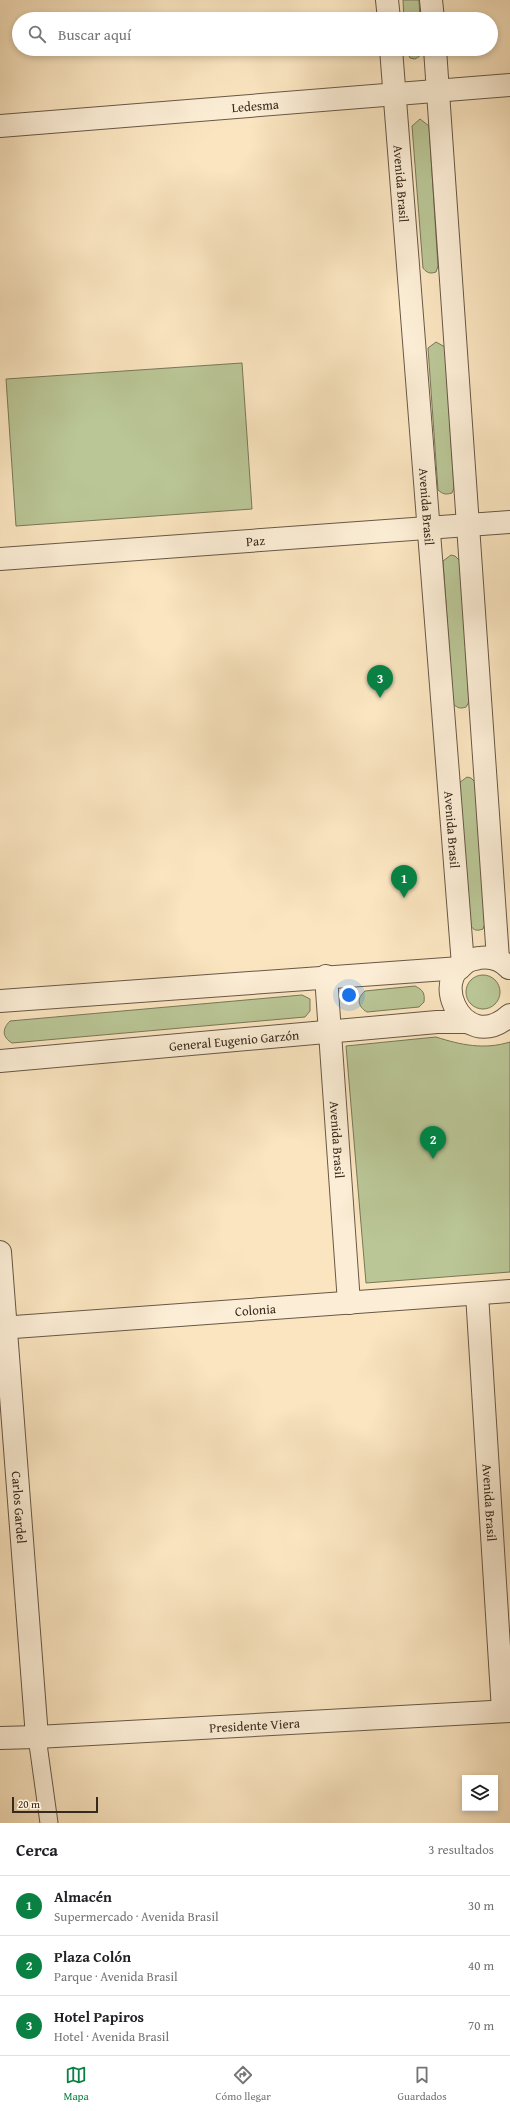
<!DOCTYPE html>
<html lang="es">
<head>
<meta charset="utf-8">
<style>
  :root { --surface:#fff; --page:#f6f6f6; --text:#202124; --muted:#757577; --line:#e0e0e0; --accent:#0b8043 }
  body { margin:0; font-family:"Gentium Book Plus",serif; background:var(--page); color:var(--text) }
  .controls { position:absolute; right:12px; bottom:12px; display:grid; overflow:hidden; border-radius:0px; box-shadow:0 2px 6px #0003 }
  .controls button { width:36px; height:36px; display:grid; place-items:center; padding:0; border:0; border-bottom:1px solid var(--line); background:var(--surface); color:var(--text); font:20px sans-serif }
  .scale { position:absolute; left:12px; bottom:10px; width:86px; box-sizing:border-box; padding-left:4px; border:2px solid #38291d; border-top:0; font-size:11px; line-height:14px; white-space:nowrap; color:#38291d; -webkit-text-stroke:3px #fceed6; paint-order:stroke }
  .you { position:absolute; left:349px; top:995px; width:14px; height:14px; margin:-10px; border:3px solid #fff; border-radius:50%; background:#1a73e8; box-shadow:0 0 0 6px #1a73e833 }
  .badge { display:grid; place-items:center; width:26px; height:26px; border-radius:50%; background:var(--accent); color:#fff; font-size:13px; font-weight:700 }
  .pin { position:absolute; translate:-50% -33px; filter:drop-shadow(0 1px 2px #0008) }
  .pin::after { content:''; position:absolute; top:21px; width:14px; height:12px; background:inherit; clip-path:polygon(0 0,100% 0,50% 100%) }
  .list { margin:0; padding:0; list-style:none }
  h2 { display:flex; justify-content:space-between; align-items:center; height:52px; margin:0; padding:0 16px; font-size:17px }
  h2 small { font-size:13px; font-weight:400; color:var(--muted) }
  .list li { display:grid; grid-template-columns:26px 1fr auto; gap:12px; align-items:center; box-sizing:border-box; height:60px; padding:0 16px; border-top:1px solid var(--line) }
  .list b { display:block; font-size:15px; white-space:nowrap }
  .list p { margin:0; font-size:13px; white-space:nowrap; color:var(--muted) }
  .list em { font-size:13px; font-style:normal; color:var(--muted) }
  .icon { flex:none; width:22px; height:22px; fill:none; stroke:currentColor; stroke-width:2; stroke-linecap:round; stroke-linejoin:round }
  .map { position:relative; flex:none; width:510px; height:1823px; overflow:hidden }
  .search { position:absolute; background:var(--surface); box-shadow:0 2px 6px #0003; left:12px; right:12px; top:12px; height:44px; display:flex; align-items:center; gap:10px; box-sizing:border-box; padding:0 14px; border-radius:22px; color:var(--muted); font-size:15px }
  .sheet { height:232px; background:var(--surface) }
  nav { display:flex; justify-content:space-around; align-items:center; box-sizing:border-box; height:56px; border-top:1px solid var(--line); background:var(--surface); font-size:11px; color:var(--muted) }
  nav a { display:grid; justify-items:center; gap:2px }
  nav .on { color:var(--accent) }
  .map>svg:first-child { display:block }
  .green { fill:#bac696; stroke:#79785a }
  .lines { fill:none; stroke-linecap:round; stroke-linejoin:round }
  .service-casing { stroke:#685846; stroke-width:19 }
  .minor-casing { stroke:#685846; stroke-width:24 }
  .service { stroke:#fceed6; stroke-width:17 }
  .minor { stroke:#fceed6; stroke-width:22 }
  .labels { text-anchor:middle; stroke-width:3.5; stroke-linejoin:round; paint-order:stroke }
  .street-label { font-size:13px; fill:#38291d; stroke:#fceed6 }
</style>
</head>
<body>
<div class="map">
<svg width="510" height="1823" viewBox="0 0 510 1823">
  <rect width="100%" height="100%" fill="#fae5c0"/>
  <filter id="stains"><feTurbulence type="fractalNoise" baseFrequency=".005" numOctaves="4"/><feColorMatrix values="0 0 0 0 .2 0 0 0 0 .09 0 0 0 0 .02 0 0 0 .5 -.17"/></filter>
  <radialGradient id="worn" r=".72"><stop offset=".6" stop-color="#630" stop-opacity="0"/><stop offset="1" stop-color="#630" stop-opacity=".3"/></radialGradient>
  <g class="green">
    <path d="M403,0H419L420,19H404Z"/>
    <path d="M406,49H423C423,54 419,57 415,59L410,58Z"/>
    <path d="M420,119L429,126L438,266L436,272C430,274 427,273 423,268L412,126Z"/>
    <path d="M436,342L445,347L454,488L452,493C445,495 443,494 438,490L428,348Z"/>
    <path d="M242,363L252,509L16,526L6,379Z"/>
    <path d="M451,555L455,556L460,561L469,702L466,707C460,709 458,708 453,704L443,561Z"/>
    <path d="M467,777L471,778L476,783L485,923L483,929C477,931 474,931 470,925L459,783Z"/>
    <circle cx="483" cy="992" r="17"/>
    <path d="M415,986C423,990 425,993 424,1002L419,1007L367,1012C357,1006 357,998 365,991Z"/>
    <path d="M302,995L310,999V1011L305,1017L12,1043C2,1037 2,1029 10,1021Z"/>
    <path d="M436,1037C461,1045 484,1050 510,1042V1272L366,1283L346,1046Z"/>
  </g>
  <g class="lines">
    <g class="service-casing">
      <path id="service" d="M37,1737L49,1823"/>
    </g>
    <g class="minor-casing">
      <g id="minor">
        <path d="M387,0L389,19"/>
        <path d="M431,0L433,19"/>
        <path id="s1" d="M391,49L463,965"/>
        <path d="M435,49L498,959"/>
        <path id="s2" d="M0,126L510,85"/>
        <path id="s3" d="M0,559L510,522"/>
        <path d="M509,968C501,959 491,956 479,958C422,966 461,1059 510,1015"/>
        <path id="s4" d="M326,976L349,1303"/>
        <path d="M0,1001L460,968"/>
        <path id="s5" d="M0,1061L437,1022H468"/>
        <path id="s6" d="M0,1252L37,1737"/>
        <path id="s7" d="M477,1294L503,1711"/>
        <path id="s8" d="M0,1328L510,1291"/>
        <path id="s9" d="M0,1738L37,1737L510,1711"/>
      </g>
    </g>
    <use href="#service" class="service"/>
    <use href="#minor" class="minor"/>
  </g>
  <g class="labels">
    <g class="street-label">
      <text dy="5" stroke="none"><textPath href="#s2" startOffset="256">Ledesma</textPath></text>
      <text dy="5" stroke="none"><textPath href="#s1" startOffset="135">Avenida Brasil</textPath></text>
      <text dy="5" stroke="none"><textPath href="#s1" startOffset="459">Avenida Brasil</textPath></text>
      <text dy="5" stroke="none"><textPath href="#s3" startOffset="256">Paz</textPath></text>
      <text dy="5" stroke="none"><textPath href="#s1" startOffset="783">Avenida Brasil</textPath></text>
      <text dy="5" stroke="none"><textPath href="#s5" startOffset="235">General Eugenio Garzón</textPath></text>
      <text dy="5" stroke="none"><textPath href="#s4" startOffset="164">Avenida Brasil</textPath></text>
      <text dy="5" stroke="none"><textPath href="#s8" startOffset="256">Colonia</textPath></text>
      <text dy="5" stroke="none"><textPath href="#s7" startOffset="209">Avenida Brasil</textPath></text>
      <text dy="5" stroke="none"><textPath href="#s6" startOffset="256">Carlos Gardel</textPath></text>
      <text dy="5" stroke="none"><textPath href="#s9" startOffset="255">Presidente Viera</textPath></text>
    </g>
  </g>
  <rect width="100%" height="100%" filter="url(#stains)"/>
  <rect width="100%" height="100%" fill="url(#worn)"/>
</svg>
<div class="controls">
<button><svg class="icon" aria-label="layers" viewBox="0 0 24 24"><path d="M12 4l9 5-9 5-9-5zM3 14l9 5 9-5"/></svg></button>
</div>
<div class="scale">20 m</div>
<div class="you"></div>
<div class="pin badge" style="left:404px;top:898px">1</div>
<div class="pin badge" style="left:433px;top:1159px">2</div>
<div class="pin badge" style="left:380px;top:698px">3</div>
<div class="search"><svg class="icon" aria-label="search" viewBox="0 0 24 24"><circle cx="10" cy="10" r="6"/><path d="M15 15l6 6"/></svg>Buscar aquí</div>
</div>
<section class="sheet">
<h2>Cerca<small>3 resultados</small></h2>
<ul class="list">
<li><span class="badge">1</span><div><b>Almacén</b><p>Supermercado · Avenida Brasil</p></div><em>30 m</em></li>
<li><span class="badge">2</span><div><b>Plaza Colón</b><p>Parque · Avenida Brasil</p></div><em>40 m</em></li>
<li><span class="badge">3</span><div><b>Hotel Papiros</b><p>Hotel · Avenida Brasil</p></div><em>70 m</em></li>
</ul>
</section>
<nav>
<a class="on"><svg class="icon" aria-label="map" viewBox="0 0 24 24"><path d="M3 6l6-2 6 2 6-2v14l-6 2-6-2-6 2zM9 4v14M15 6v14"/></svg>Mapa</a>
<a><svg class="icon" aria-label="directions" viewBox="0 0 24 24"><path d="M12 3l9 9-9 9-9-9zM9 14v-3h6M13 9l2 2-2 2"/></svg>Cómo llegar</a>
<a><svg class="icon" aria-label="saved" viewBox="0 0 24 24"><path d="M7 4h10v16l-5-4-5 4z"/></svg>Guardados</a>
</nav>
</body>
</html>
